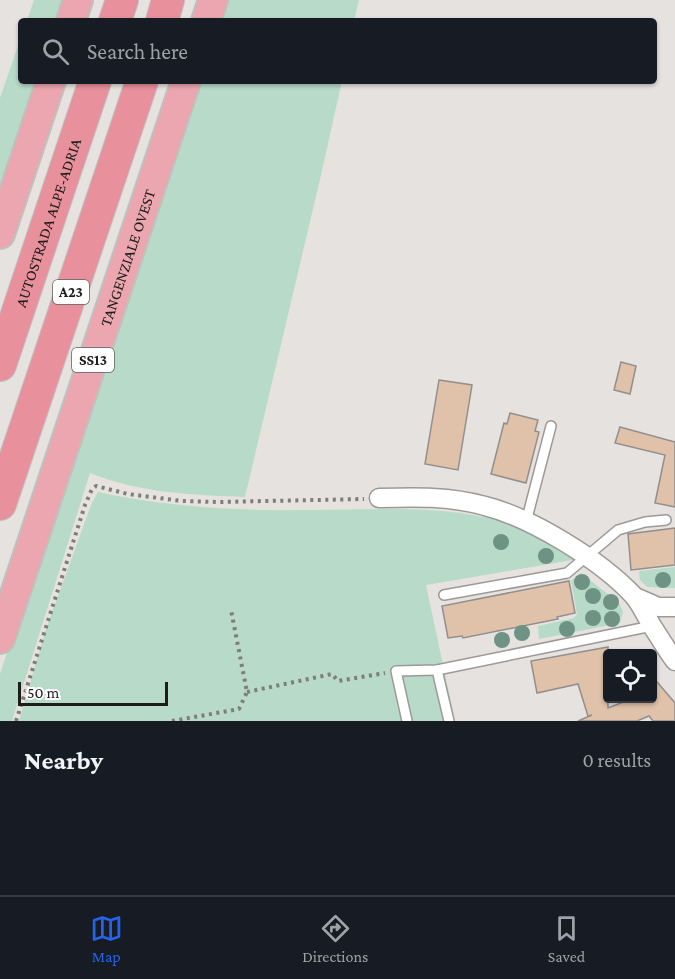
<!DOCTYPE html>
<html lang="en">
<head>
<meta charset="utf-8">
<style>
  :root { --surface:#171b24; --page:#242831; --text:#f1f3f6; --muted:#9ea1a6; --line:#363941; --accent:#2563eb }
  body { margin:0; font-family:"Crimson Pro",serif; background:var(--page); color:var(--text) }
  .controls { position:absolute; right:18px; bottom:18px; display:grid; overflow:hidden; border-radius:6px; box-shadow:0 2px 4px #0004 }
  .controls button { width:54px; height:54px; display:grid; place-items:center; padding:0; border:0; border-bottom:2px solid var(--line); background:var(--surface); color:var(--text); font:30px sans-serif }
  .scale { position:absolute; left:18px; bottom:15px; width:150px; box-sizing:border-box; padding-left:6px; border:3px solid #1e1d1c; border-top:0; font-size:16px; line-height:21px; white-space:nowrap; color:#1e1d1c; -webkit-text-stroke:4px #fff; paint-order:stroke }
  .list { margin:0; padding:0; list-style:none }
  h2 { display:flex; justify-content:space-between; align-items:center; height:78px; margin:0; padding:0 24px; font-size:26px }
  h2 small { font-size:20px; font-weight:400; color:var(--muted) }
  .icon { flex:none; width:33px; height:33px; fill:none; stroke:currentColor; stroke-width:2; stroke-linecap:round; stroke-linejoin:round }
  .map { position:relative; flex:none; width:675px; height:721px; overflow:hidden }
  .search { position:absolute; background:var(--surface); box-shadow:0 2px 4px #0004; left:18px; right:18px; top:18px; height:66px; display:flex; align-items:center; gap:15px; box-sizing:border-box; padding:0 21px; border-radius:6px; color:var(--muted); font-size:22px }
  .sheet { height:174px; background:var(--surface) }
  nav { display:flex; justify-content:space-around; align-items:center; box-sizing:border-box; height:84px; border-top:2px solid var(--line); background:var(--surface); font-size:16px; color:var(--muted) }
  nav a { display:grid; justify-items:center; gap:3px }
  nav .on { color:var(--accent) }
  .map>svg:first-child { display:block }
  .green { fill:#b7dac9 }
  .building { fill:#e0c2ab; stroke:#928f8c; stroke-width:1.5 }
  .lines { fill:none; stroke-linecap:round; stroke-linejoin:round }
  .service-casing { stroke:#9d9997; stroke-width:12 }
  .minor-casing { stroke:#9d9997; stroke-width:21 }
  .trunk-casing { stroke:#c0c0bf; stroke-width:32 }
  .motorway-casing { stroke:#c0c0bf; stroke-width:34 }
  .path { stroke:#7f7c7a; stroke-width:4; stroke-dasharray:3 4.5; stroke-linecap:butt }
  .service { stroke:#fff; stroke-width:9 }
  .minor { stroke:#fff; stroke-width:18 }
  .trunk { stroke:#eca6af; stroke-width:28 }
  .motorway { stroke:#e8909b; stroke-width:32 }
  .tree { fill:#6e9284 }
  .labels { text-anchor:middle; stroke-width:4.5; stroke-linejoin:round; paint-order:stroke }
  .shield { fill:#fff; stroke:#626160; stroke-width:1.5 }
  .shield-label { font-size:15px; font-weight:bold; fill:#1e1d1c }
  .street-label { font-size:16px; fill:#1e1d1c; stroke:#fff }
</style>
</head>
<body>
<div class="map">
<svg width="675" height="721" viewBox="0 0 675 721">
  <rect width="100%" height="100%" fill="#e6e2df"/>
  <g class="green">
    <path d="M34,0H64L57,21H27Z"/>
    <path d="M224,0H359L354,21H217Z"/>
    <path d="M21,37V81H37L0,193V98Z"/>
    <path d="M197,81H342L321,175L245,497C192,495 140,493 90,473L12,721H0V674Z"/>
    <path d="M98,492C167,507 239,511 310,510C374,510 437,504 500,521C528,529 552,545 578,559L426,585L455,721H19L46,629L91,505Z"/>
    <path d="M675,567V588L647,587L640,580L639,571Z"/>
    <path d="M581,573L619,603L623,612L620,623L539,639L538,626L574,618L577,614L571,581Z"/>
  </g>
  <g class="building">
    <path d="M621,362L636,366L630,394L614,390Z"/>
    <path d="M439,380L472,385L458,470L425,464Z"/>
    <path d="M510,413L538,420L535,431L539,432L526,483L491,474L504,423L507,424Z"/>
    <path d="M620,427L675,442V507L655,503L665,455L615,443Z"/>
    <path d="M675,528V565L631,570L628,534Z"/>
    <path d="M569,581L575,613L557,617L558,619L463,638L462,636L448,638L442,606Z"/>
    <path d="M608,647V708L631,699H652V676L675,703V721H653L649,716L637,721H578L592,715L588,716L578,684L537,693L531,661Z"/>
  </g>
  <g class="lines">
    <g class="service-casing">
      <g id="service">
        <path d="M526,522L551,426"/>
        <path d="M444,595L567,573L618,530L645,522L666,520"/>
        <path d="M437,670L449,721"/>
        <path d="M407,721L396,671L437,670L652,626"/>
      </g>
    </g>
    <g class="minor-casing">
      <g id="minor">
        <path d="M379,498C415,497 450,496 485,506C532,518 600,560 633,595C641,604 646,616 652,626C660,638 667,650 675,661"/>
        <path d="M635,597L658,607H675"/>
      </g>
    </g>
    <g class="trunk-casing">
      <g id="trunk">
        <path d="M71,21L78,0"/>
        <path d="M206,21L213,0"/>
        <path d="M0,234L51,81"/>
        <path id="s1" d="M0,639L186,81"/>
      </g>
    </g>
    <g class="motorway-casing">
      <g id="motorway">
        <path d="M115,21L122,0"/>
        <path d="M162,21L168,0"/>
        <path id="s2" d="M0,365L95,81"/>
        <path d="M0,504L142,81"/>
      </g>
    </g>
    <g class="path">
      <path d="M247,692L332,674L338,681L385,673"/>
      <path d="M16,721L85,505L92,489L96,486L128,494L182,501L218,502L364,499"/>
      <path d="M172,721L239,709L247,692L231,610"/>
    </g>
    <use href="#service" class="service"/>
    <use href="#minor" class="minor"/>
    <use href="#trunk" class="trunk"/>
    <use href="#motorway" class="motorway"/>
  </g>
  <g class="tree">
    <circle cx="501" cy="542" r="8"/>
    <circle cx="546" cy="556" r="8"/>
    <circle cx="663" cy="580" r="8"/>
    <circle cx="582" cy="582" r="8"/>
    <circle cx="593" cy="596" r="8"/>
    <circle cx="611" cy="602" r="8"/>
    <circle cx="593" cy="618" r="8"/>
    <circle cx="612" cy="619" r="8"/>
    <circle cx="567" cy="629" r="8"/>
    <circle cx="522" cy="633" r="8"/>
    <circle cx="502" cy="640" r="8"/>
  </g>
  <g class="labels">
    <g class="shield">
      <rect x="53" y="280" width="36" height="24" rx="4.5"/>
      <rect x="72" y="348" width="42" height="24" rx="4.5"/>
    </g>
    <g class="shield-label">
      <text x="71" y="297">A23</text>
      <text x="93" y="365">SS13</text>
    </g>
    <g class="street-label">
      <text dy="6" stroke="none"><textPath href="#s2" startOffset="150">AUTOSTRADA ALPE-ADRIA</textPath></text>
      <text dy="6" stroke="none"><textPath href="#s1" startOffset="402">TANGENZIALE OVEST</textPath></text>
    </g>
  </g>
</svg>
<div class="controls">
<button><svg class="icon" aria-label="locate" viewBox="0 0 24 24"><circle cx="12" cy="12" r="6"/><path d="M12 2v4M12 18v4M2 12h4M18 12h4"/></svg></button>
</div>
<div class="scale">50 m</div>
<div class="search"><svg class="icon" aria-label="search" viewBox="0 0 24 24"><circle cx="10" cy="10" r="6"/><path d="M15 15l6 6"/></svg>Search here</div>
</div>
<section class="sheet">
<h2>Nearby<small>0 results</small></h2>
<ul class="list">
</ul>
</section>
<nav>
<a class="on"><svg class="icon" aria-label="map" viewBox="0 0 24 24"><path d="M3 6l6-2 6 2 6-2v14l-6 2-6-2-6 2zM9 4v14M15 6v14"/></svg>Map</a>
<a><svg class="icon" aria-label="directions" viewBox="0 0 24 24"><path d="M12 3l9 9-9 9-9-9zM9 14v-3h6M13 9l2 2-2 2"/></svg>Directions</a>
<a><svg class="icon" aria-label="saved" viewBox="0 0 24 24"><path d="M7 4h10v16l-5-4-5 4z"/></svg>Saved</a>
</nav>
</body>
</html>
